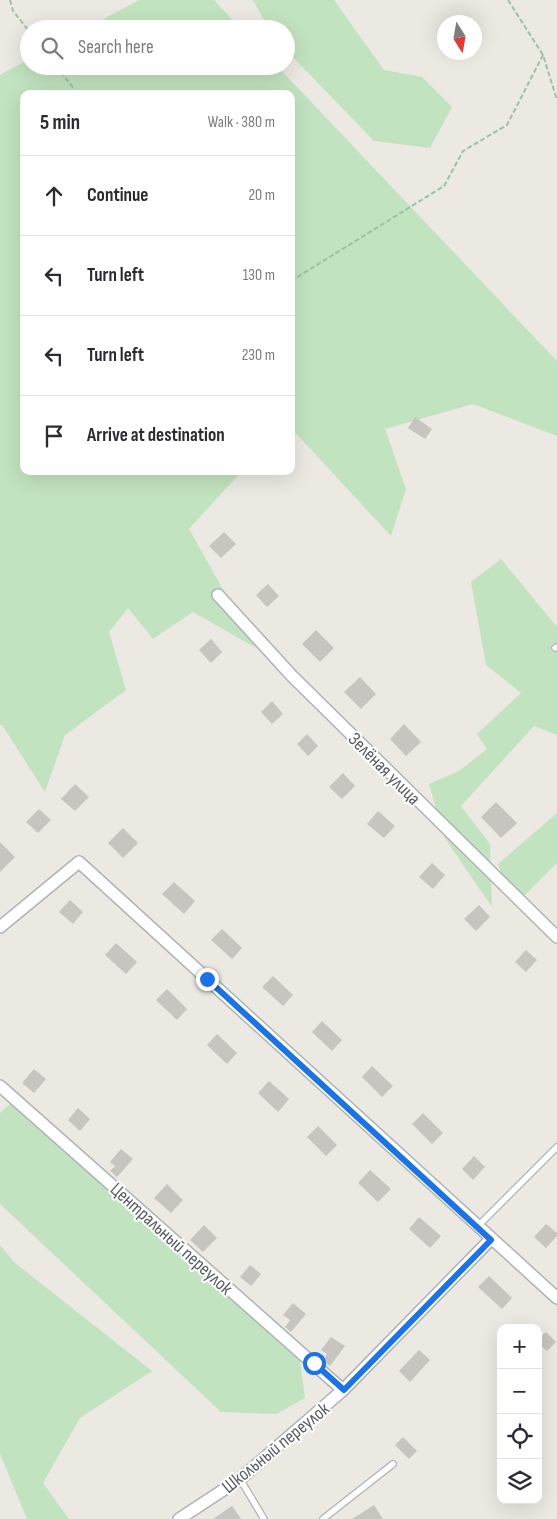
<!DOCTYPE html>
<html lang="en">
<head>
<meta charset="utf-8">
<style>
  :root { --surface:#fff; --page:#f7f7f7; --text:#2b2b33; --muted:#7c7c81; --line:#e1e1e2 }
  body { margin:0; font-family:"Sofia Sans Condensed",sans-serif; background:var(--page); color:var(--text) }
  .controls { position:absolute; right:15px; bottom:15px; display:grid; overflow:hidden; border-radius:10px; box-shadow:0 5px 20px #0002 }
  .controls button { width:45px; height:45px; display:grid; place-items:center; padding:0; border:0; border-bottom:1px solid var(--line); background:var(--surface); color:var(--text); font:25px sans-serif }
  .compass { position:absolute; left:437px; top:15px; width:45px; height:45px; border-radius:50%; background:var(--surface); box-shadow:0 5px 20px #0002; rotate:169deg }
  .stop { position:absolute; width:15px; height:15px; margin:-11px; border:4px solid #1a73e8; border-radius:50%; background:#fff }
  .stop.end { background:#1a73e8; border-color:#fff; box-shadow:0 1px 5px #0008 }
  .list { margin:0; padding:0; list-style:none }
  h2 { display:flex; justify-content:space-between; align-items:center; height:65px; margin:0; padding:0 20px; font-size:21px }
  h2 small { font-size:16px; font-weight:400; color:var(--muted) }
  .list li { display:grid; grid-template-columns:32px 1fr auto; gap:15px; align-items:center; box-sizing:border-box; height:80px; padding:0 20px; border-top:1px solid var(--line) }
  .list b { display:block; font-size:19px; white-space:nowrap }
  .list em { font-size:16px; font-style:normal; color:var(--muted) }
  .icon { flex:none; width:28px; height:28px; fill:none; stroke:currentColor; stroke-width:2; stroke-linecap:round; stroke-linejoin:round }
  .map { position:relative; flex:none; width:557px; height:1519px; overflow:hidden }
  .search { position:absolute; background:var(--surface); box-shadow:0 5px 20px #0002; left:20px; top:20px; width:275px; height:55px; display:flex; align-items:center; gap:12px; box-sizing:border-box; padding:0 18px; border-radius:28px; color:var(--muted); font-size:19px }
  .panel { position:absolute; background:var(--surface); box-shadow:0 5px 20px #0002; left:20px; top:90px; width:275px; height:385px; border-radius:10px }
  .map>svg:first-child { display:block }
  .green { fill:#c2e3bf }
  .building { fill:#c8c4bf }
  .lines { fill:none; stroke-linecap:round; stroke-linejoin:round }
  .lane-casing { stroke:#afb3b7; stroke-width:8 }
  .street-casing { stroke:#afb3b7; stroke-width:14 }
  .path { stroke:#99c3a2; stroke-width:2; stroke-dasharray:5 2.5; stroke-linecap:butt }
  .lane { stroke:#fff; stroke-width:5.5 }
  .street { stroke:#fff; stroke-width:11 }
  .route { stroke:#1a73e8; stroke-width:6 }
  .labels { text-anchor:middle; stroke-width:4; stroke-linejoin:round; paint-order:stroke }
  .street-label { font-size:19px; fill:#5a5e62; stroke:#fff }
</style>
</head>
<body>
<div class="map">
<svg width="557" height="1519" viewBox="0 0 557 1519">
  <rect width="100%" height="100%" fill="#ece9e2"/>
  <g class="green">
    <path d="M139,0H214L241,29H85Z"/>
    <path d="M253,0H334L384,70L422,77L452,107L430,148L374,141L286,50V29H269Z"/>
    <path d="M29,59V66H277L557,361V436L473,404L385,429L406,489L391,536L291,428V94H24V471H242L189,529L256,648L193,612L153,639L128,608L109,632L126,690L65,735L45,792L2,725H0V75Z"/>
    <path d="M501,559L557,627V735L534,726L461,806L490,844L492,907L444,837L429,784L459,771L487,749L477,734L521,693L486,665L471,582Z"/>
    <path d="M557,813V863L526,894L510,900L498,864Z"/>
    <path d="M12,1102L300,1361L305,1398L276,1414L221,1412L0,1204V1113Z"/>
    <path d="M0,1245L15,1263L152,1371L80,1418L43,1483L69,1519H27L0,1454Z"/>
  </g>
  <g class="building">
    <path d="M415,417L432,429L425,439L408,428Z"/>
    <path d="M224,532L236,544L221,558L209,546Z"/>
    <path d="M268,584L279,596L267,607L256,595Z"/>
    <path d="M316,630L334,648L320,662L302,644Z"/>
    <path d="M211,639L222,652L211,663L199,650Z"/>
    <path d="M360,677L376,694L361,709L344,692Z"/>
    <path d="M272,701L283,714L272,724L261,712Z"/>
    <path d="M404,724L421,742L406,756L390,739Z"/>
    <path d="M307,734L318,746L308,756L297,744Z"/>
    <path d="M343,773L355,786L342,799L329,787Z"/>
    <path d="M75,784L89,797L75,811L61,799Z"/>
    <path d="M496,802L517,823L501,838L481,817Z"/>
    <path d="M39,809L51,820L38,833L26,822Z"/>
    <path d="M378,811L395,826L384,838L367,824Z"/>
    <path d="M123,828L138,843L123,858L108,843Z"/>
    <path d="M0,842L15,857L0,872Z"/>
    <path d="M432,863L445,875L433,889L419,877Z"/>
    <path d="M174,882L195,901L184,914L162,894Z"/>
    <path d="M70,900L83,912L73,924L59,912Z"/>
    <path d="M479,905L490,917L476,931L464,919Z"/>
    <path d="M222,929L242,948L232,959L211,940Z"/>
    <path d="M116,943L137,962L126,974L105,955Z"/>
    <path d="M526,950L537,960L526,972L515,962Z"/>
    <path d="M273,976L293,995L283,1006L262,987Z"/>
    <path d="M167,989L187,1009L177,1020L156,1000Z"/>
    <path d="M322,1021L342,1040L332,1051L312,1032Z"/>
    <path d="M217,1034L237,1053L227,1064L207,1045Z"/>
    <path d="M372,1066L393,1086L382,1097L362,1077Z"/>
    <path d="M34,1069L46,1079L34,1093L22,1083Z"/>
    <path d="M269,1081L289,1099L278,1112L258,1093Z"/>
    <path d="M78,1108L90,1119L80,1131L68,1120Z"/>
    <path d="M423,1113L443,1133L432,1144L412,1124Z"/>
    <path d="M318,1126L337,1145L326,1156L307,1137Z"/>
    <path d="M121,1149L133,1159L117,1177L110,1171L115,1166L110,1162Z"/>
    <path d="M474,1156L485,1167L473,1180L462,1169Z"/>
    <path d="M370,1170L391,1189L378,1202L358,1183Z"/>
    <path d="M167,1184L183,1200L171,1213L154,1198Z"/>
    <path d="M419,1217L441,1236L430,1248L409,1229Z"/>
    <path d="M546,1224L557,1233V1236L546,1248L534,1237Z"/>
    <path d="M204,1225L217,1238L203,1252L190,1240Z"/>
    <path d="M250,1265L261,1274L251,1286L240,1277Z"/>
    <path d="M489,1276L512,1298L502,1309L478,1287Z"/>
    <path d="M293,1303L306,1314L291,1332L285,1327L290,1320L283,1315Z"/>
    <path d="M546,1332L556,1342L547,1351L538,1343V1339Z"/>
    <path d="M331,1337L345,1346L330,1366L323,1361L327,1354L321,1350Z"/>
    <path d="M419,1350L430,1360L410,1382L399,1371Z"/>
    <path d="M403,1437L417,1451L409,1459L395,1445Z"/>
    <path d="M374,1505L383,1519H352Z"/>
    <path d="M232,1506L241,1519H213Z"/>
  </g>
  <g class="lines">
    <g class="lane-casing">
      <g id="lane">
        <path d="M555,648L557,647"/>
        <path d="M478,1226L557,1147"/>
        <path d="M240,1479L264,1519"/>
        <path d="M323,1519L393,1464"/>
      </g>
    </g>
    <g class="street-casing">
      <g id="street">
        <path d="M218,595L292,676L557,937"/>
        <path d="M0,927L79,862L557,1298"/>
        <path d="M0,1086L343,1390"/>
        <path d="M179,1519L240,1479L343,1390L491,1239"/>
      </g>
    </g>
    <g class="path">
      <path d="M10,0L13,11L29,31"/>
      <path d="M508,0L543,55L557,100"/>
      <path d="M56,66L78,94"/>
      <path d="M291,281L444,186L463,151L507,125L543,55"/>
    </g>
    <use href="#lane" class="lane"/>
    <use href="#street" class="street"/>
  </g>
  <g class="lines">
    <path class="route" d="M207,979L491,1240L344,1390L314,1363"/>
  </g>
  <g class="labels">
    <g class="street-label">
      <text transform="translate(385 768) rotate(45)" y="7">Зелёная улица</text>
      <text transform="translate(172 1238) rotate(42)" y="7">Центральный переулок</text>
      <text transform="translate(275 1447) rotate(-39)" y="7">Школьный переулок</text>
    </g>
  </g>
</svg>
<div class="controls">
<button>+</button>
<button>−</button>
<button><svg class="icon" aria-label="locate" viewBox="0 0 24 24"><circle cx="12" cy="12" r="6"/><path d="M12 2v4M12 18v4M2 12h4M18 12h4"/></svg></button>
<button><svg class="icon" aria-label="layers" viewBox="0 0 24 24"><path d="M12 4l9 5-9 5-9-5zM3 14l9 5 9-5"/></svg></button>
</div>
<svg class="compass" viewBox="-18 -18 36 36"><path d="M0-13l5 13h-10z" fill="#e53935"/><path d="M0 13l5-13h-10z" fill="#7c7c81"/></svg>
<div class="stop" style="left:314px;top:1363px"></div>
<div class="stop end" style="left:207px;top:979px"></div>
<div class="search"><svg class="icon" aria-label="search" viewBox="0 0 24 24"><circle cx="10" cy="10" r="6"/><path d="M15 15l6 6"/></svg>Search here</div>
<section class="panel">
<h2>5 min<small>Walk · 380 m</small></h2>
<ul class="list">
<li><svg class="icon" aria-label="ahead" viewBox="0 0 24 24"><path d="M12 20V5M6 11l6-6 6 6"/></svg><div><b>Continue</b></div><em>20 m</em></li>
<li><svg class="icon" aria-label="left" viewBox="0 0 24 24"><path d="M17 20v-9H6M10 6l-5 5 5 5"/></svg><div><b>Turn left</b></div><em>130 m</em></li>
<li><svg class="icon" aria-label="left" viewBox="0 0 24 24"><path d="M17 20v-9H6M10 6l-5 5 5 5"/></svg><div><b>Turn left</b></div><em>230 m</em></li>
<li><svg class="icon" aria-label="arrive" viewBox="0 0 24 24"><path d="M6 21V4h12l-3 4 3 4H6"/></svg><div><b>Arrive at destination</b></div></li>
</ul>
</section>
</div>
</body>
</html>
